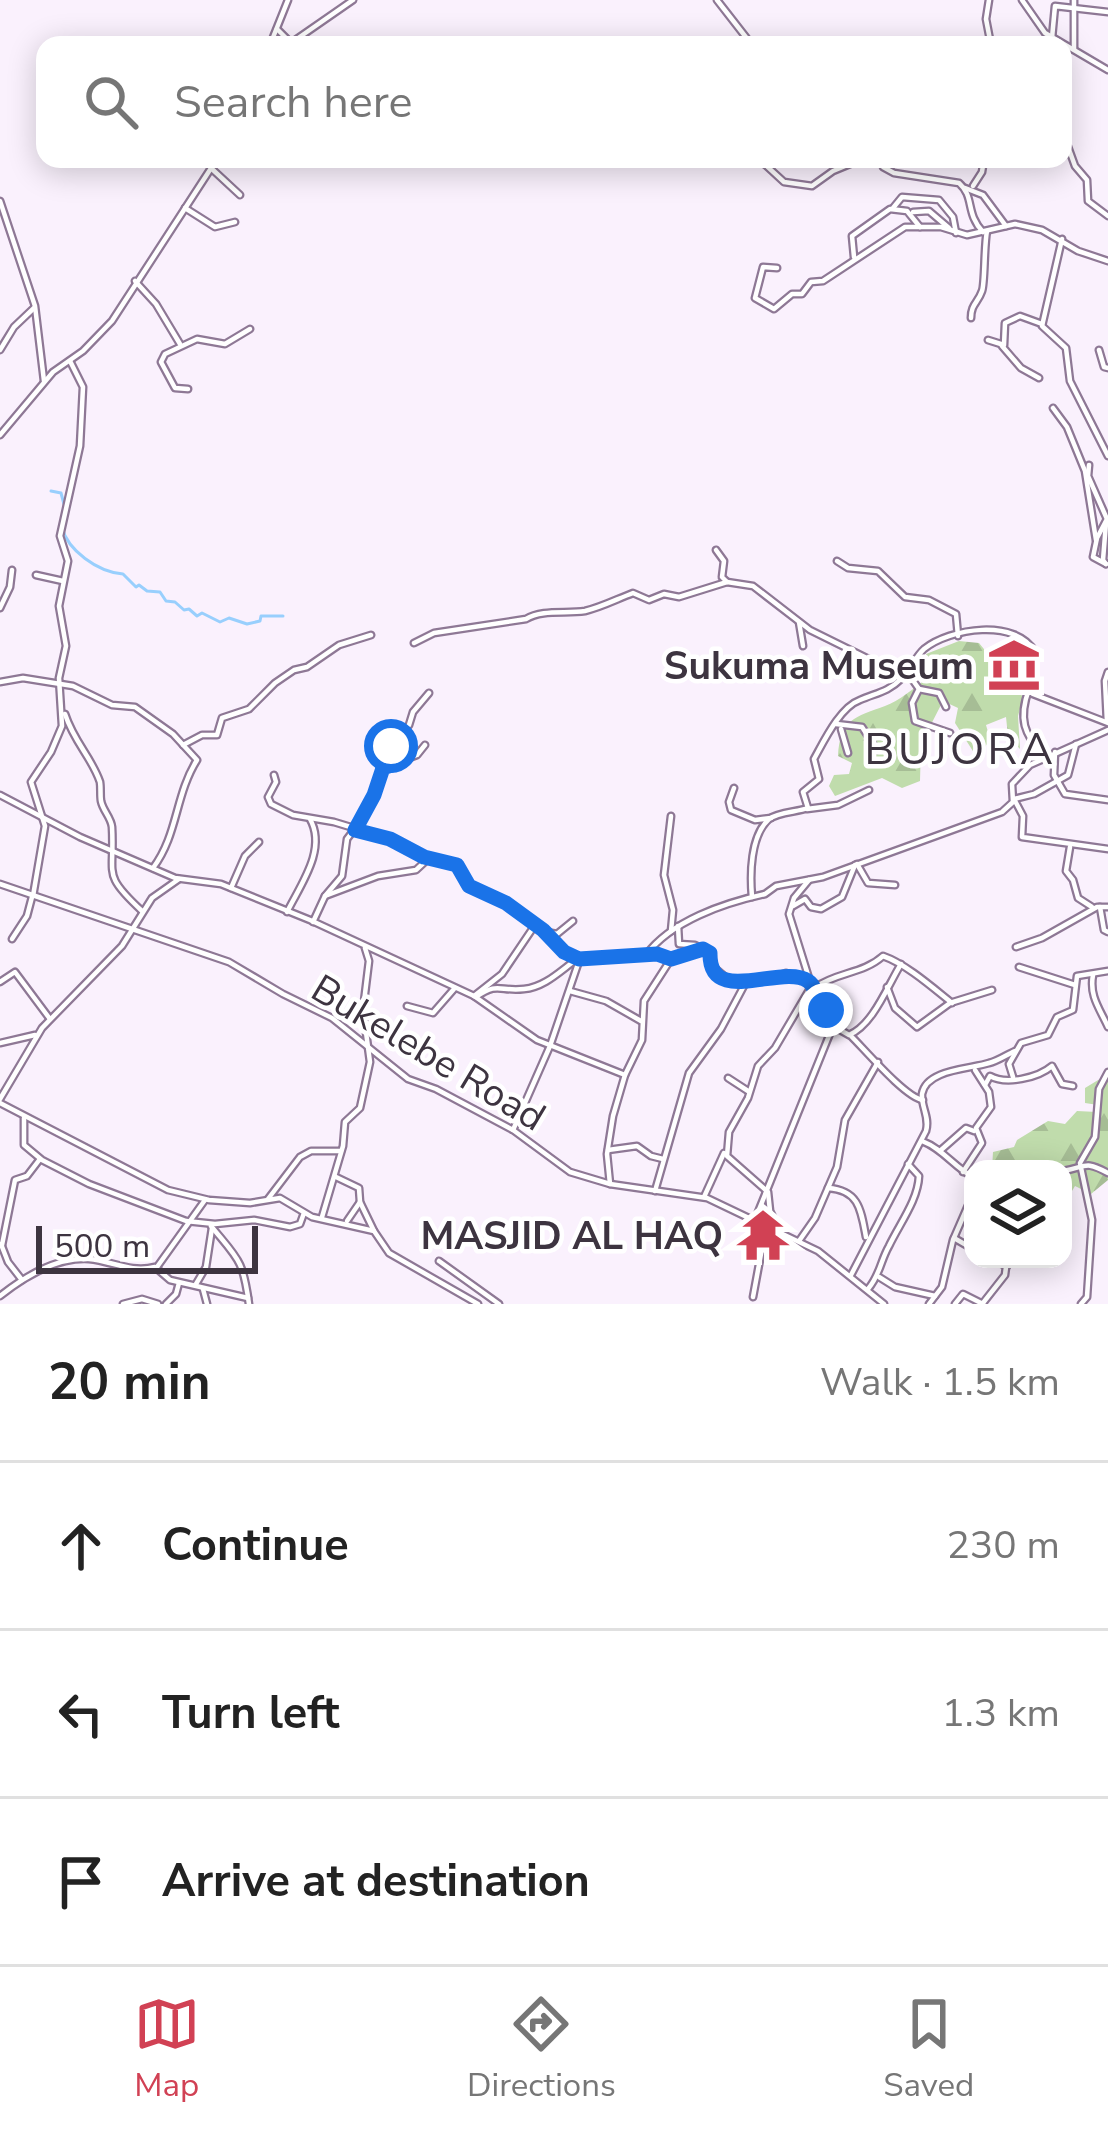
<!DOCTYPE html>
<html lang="en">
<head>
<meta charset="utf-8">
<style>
  :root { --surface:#fff; --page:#f2f2f2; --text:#222; --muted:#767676; --line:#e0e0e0; --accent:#d14154 }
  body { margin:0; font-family:"Nunito Sans",sans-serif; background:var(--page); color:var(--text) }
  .controls { position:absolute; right:36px; bottom:36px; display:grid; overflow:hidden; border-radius:24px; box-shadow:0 6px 30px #0003 }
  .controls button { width:108px; height:108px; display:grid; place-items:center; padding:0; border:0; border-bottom:3px solid var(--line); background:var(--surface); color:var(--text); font:60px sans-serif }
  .scale { position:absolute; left:36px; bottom:30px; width:222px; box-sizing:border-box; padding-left:12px; border:6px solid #3d3440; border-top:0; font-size:33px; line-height:42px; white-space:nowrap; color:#3d3440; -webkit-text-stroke:9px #fff; paint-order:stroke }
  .stop { position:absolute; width:36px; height:36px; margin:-27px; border:9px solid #1a73e8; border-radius:50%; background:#fff }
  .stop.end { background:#1a73e8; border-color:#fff; box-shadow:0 3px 12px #0008 }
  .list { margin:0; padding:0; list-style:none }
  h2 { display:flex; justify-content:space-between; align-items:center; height:156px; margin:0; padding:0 48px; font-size:51px }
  h2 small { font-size:39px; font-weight:400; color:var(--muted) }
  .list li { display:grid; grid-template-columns:78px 1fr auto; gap:36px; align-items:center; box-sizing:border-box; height:168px; padding:0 48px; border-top:3px solid var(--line) }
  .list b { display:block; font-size:45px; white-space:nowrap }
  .list em { font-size:39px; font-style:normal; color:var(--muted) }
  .icon { flex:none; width:66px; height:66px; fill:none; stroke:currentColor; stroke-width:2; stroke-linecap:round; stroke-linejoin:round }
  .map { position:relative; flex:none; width:1108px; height:1304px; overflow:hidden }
  .search { position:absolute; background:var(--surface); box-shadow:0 6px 30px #0003; left:36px; right:36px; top:36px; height:132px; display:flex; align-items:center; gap:30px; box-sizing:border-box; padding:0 42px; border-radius:24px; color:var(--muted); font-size:45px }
  .sheet { height:660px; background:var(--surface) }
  nav { display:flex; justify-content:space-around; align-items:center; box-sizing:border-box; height:168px; border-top:3px solid var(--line); background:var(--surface); font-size:33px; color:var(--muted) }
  nav a { display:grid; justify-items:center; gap:6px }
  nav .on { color:var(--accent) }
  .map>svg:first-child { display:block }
  .forest { fill:url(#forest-firs) }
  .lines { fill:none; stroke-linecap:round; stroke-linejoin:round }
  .stream { stroke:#98cffd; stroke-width:3 }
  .street-casing { stroke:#8e7895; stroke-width:9 }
  .street { stroke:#fff; stroke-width:4.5 }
  .route { stroke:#1a73e8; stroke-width:15 }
  .labels { text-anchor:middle; stroke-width:9; stroke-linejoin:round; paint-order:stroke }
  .poi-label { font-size:39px; font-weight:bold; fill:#3d3440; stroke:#fff; text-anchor:end }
  .street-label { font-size:39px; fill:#3d3440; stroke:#fff }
  .quarter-label { font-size:45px; letter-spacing:3px; fill:#3d3440; stroke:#fff }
</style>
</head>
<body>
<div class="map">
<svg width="1108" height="1304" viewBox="0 0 1108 1304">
  <defs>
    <pattern id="forest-firs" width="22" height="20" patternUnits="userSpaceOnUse" patternTransform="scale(3)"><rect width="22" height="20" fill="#c0dcac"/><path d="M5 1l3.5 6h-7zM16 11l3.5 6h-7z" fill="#a6bd95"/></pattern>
  </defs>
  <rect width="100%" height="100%" fill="#faf1fd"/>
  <g class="forest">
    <path d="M959,641L979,643L1023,697L1018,716L1020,749L1008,736L1006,717L986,725L990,739L978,759L955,723L958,708L943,701L921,744L920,781L902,788L882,778L835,796L829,786L834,775L849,774L852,763L838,756C840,719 855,717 885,706C899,701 914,688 926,679V654Z"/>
    <path d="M1108,1074V1180L1091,1194L1075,1186L1063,1206V1169H992L993,1152L1014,1147L1017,1140L1048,1121L1065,1124L1077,1111L1097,1112L1098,1105L1085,1103V1088Z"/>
  </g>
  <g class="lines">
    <g class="stream">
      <path d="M51,491L61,493L65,508"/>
      <path d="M62,528C68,550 97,572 123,574L136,587L139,585L147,591L160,592L166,601L175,602L184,610L189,609L197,616L202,613L220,622L229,618L247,624L260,621L261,616H283"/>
    </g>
    <g class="street-casing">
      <g id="street">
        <path d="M717,0L752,45"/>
        <path d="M989,0L986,19L991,45"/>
        <path d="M1022,0L1045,33L1108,70"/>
        <path d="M277,29L291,43L353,0"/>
        <path d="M1052,38L1055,6L1108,12"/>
        <path d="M270,45L288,0"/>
        <path d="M1074,49V0"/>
        <path d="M1063,133L1075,166L1087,180L1088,201L1108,216"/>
        <path d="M759,159L784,182L812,186L833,171L862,159"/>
        <path d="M881,159L883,167L894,173L959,183C975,197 965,213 983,232"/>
        <path d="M212,169L240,195"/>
        <path d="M973,186L982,172L984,159"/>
        <path d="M965,188L983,195L1006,226"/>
        <path d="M0,201L35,306L44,381"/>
        <path d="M185,208L215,227L235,222"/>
        <path d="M893,208L902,197L939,200L953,217L956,233"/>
        <path d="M913,212L929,211L949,228"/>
        <path d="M1062,239L1042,326L1066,348L1070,381L1108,456"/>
        <path d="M854,257L852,236L890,209L907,211L920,227"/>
        <path d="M777,268L763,267L755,298L774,309L792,294H802L811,282L823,281L905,227H941L967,235L1015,224L1042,230L1078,251L1108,261"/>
        <path d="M135,281L156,304L180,344"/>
        <path d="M971,318C971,304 978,303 982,291C985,284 984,245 987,231"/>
        <path d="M988,340L1004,345L1005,323L1020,316L1042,324"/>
        <path d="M1002,346L1021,368L1039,378"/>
        <path d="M0,350L14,327L34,308"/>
        <path d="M1099,350L1104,367L1108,368"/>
        <path d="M188,389L175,388L161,362L165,354L197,339L225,344L250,329"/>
        <path d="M1053,408L1067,427L1085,471L1096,540"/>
        <path d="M0,435L53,372L83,351L112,321L217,159"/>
        <path d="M1089,465L1088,476L1107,519L1097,538L1093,557L1106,564"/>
        <path d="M1106,523L1103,560L1106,564"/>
        <path d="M716,550L724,561L722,577L727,582"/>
        <path d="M837,561L848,568L878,571L905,597L929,600L956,614L958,636"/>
        <path d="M36,575L63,581"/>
        <path d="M0,608L10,587L12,570"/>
        <path d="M799,622L803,646"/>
        <path d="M414,643L434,633L526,619C542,609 566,614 585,611C602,607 617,599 633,593L649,600L664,594L679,597L727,582L753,586L810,630L897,673L907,672L919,689L912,703L915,721L950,733"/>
        <path d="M0,682L23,678L73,686L112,705L135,707L173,734L197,760C175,795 178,835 153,868"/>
        <path d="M919,689L939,693L946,707"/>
        <path d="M1029,689C1018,719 1024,734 1044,757"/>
        <path d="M65,714C74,742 92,758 100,782C101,788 100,795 101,801C103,811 111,817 112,827C115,876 101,873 142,911"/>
        <path d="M1107,722L1105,681L1108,672"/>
        <path d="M836,724L862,727L877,750"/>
        <path d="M841,729L848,753"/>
        <path d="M1076,744L1068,775L1034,794L1014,799L1023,816L1022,837L1108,849"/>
        <path d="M183,745L202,735H217L222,718L249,709L275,683L294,670L307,667L339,645L371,635"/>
        <path d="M1055,752L1054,775L1065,794L1108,800"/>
        <path d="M395,763L392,744L409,725L413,712L429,693"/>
        <path d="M274,775L276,782L268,797L271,804L293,815L334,822L390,839L424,857L457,865L469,886L506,903L543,930L564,952L579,959"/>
        <path d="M734,788L729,802L731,810L755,820L771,818"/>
        <path d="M0,795L80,837L175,878L221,884L310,920L474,996L537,1040L625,1075"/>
        <path d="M807,809L838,805L869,790"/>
        <path d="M1070,847L1066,871L1073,880L1078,898L1092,907"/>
        <path d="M857,864L868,883L895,885"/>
        <path d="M0,884L229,962L283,994L332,1018L408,1079L436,1089L513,1130L570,1172L610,1184L707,1198L818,1251L884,1304"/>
        <path d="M231,888L245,856L259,842"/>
        <path d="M33,896L45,826L31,782L51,752L62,726L59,678L66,646L59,606L68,561L60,536L80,446L83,387L70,361"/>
        <path d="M325,896L378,876L416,870L429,858"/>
        <path d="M752,897C750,875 750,836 769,819C778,812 797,812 808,808L803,792L819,779L814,759C824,741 840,707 860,700C876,693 888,692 901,679C910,671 915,657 924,649C950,628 1016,618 1035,652L1029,685L1033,694L1108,723"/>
        <path d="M793,906L805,899L811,907L821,909L842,897L855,865"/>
        <path d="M1100,907L1104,930L1108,932"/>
        <path d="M287,912C301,884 327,849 310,819"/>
        <path d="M313,922L325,896L342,876L347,839L363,818L383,768L417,755L425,745"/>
        <path d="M678,926L679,944L695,945L709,952L711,965L730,981L766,980L786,973L805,980"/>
        <path d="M671,931L673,910L664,875L671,816"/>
        <path d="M546,932L557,934L573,921"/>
        <path d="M12,939L27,916L32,897"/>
        <path d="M1016,947L1042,938L1097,907H1108"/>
        <path d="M647,955L674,959L703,949"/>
        <path d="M1019,967L1075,985"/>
        <path d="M1093,975C1089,996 1100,1009 1108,1027"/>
        <path d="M0,982L15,972L50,1019"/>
        <path d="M816,987C837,972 863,974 883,956C906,964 932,987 952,1003"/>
        <path d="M887,987L895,1008L917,1027L950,1003L992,990"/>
        <path d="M570,991L606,1001L641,1021"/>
        <path d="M474,996L502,974L535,925"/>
        <path d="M476,997C499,981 499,992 524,989C545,987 560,971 577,959"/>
        <path d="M407,1006L433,1013L454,989"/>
        <path d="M835,1027L849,1035C873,1025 887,987 901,964"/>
        <path d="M851,1036C866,1051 906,1098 923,1100"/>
        <path d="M0,1043L35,1035"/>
        <path d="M1013,1077L1009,1064L1021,1043L1048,1035L1057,1017L1073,1010L1077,976L1108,971"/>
        <path d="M728,1078L748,1091"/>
        <path d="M985,1085L990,1076C1006,1085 1038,1078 1052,1066L1062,1084L1073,1086"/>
        <path d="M0,1099L42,1028L122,946L152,898L179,879"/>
        <path d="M0,1103L168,1190L209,1200L250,1203L280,1198L312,1217L374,1231L389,1253L478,1304"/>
        <path d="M24,1118V1145L42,1160L89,1184L186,1221L215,1224L254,1220L290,1227L300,1224L304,1213"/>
        <path d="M513,1130L550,1046L580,958L646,955C671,921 724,903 765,894L776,886L823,877L1002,812L1013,802L1012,784L1030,765L1108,730"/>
        <path d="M922,1141C943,1149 954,1167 973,1177"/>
        <path d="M608,1150L637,1146L651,1156L663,1159"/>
        <path d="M941,1150L966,1128L974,1131"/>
        <path d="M1063,1171C1087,1167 1084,1160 1108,1173"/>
        <path d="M963,1172L982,1143L976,1128L991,1107L989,1092L975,1070"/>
        <path d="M336,1177L359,1188L360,1202L374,1231"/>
        <path d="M610,1184L607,1154L613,1116L625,1075L642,1040L644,1001L671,959"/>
        <path d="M828,1188C859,1190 861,1210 866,1237"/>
        <path d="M655,1191L689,1073L721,1029L746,982"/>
        <path d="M704,1197L724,1153"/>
        <path d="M268,1199L300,1157L311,1151H341"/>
        <path d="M322,1217L343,1146L345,1122L360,1108L370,1062L363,1010L369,961L365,948"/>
        <path d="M347,1221L360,1202"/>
        <path d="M754,1222L837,1016L836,1011L817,1004L789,914L794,898L809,880"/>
        <path d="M211,1226C238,1259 243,1259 249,1304"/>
        <path d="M781,1233L770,1211L768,1192L727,1156L729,1132L748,1098L758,1066L775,1048L812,985"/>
        <path d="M954,1238L973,1249"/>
        <path d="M799,1241L815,1218L837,1167L845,1120L878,1062"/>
        <path d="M1,1244L8,1262L22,1280"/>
        <path d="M2,1245L15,1180L27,1176L40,1159"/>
        <path d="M989,1259L1007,1266"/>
        <path d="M439,1261L499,1304"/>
        <path d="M157,1267L205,1200"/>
        <path d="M851,1275L926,1131C930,1117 921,1107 922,1094C926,1069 971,1069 989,1063C998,1061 1006,1055 1015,1051"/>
        <path d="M879,1277L895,1287L935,1296"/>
        <path d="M196,1284L206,1267L212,1228"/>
        <path d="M203,1289L207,1304"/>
        <path d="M868,1289C880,1275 880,1262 889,1246C900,1223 918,1200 919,1176L908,1164"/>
        <path d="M0,1296C24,1277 57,1257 89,1259C112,1261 130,1273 155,1267L170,1280L248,1298"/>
        <path d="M753,1297L766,1227"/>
        <path d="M983,1303L1005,1275L1007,1259"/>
        <path d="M123,1304L142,1299L158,1304"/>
        <path d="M166,1304L176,1294L179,1283"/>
        <path d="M929,1304L942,1287L953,1240L973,1194"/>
        <path d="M955,1304L963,1294L983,1304"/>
        <path d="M1081,1304L1087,1297L1092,1220L1080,1163L1095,1137L1099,1089L1108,1072"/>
      </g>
    </g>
    <use href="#street" class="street"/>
  </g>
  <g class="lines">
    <path class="route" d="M391,746L395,764L383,768L374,795L355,830L390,839L424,857L457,865L469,886L506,903L543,930L564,952L579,959L657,954L671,959L703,949L710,953C709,1008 782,963 808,981C817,987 815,998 818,1007L826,1010"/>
  </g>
  <defs>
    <g id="museum-bare" transform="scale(4.14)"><path d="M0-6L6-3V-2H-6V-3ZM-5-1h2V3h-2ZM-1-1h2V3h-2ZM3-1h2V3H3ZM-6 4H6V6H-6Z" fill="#d14154" stroke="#fff" stroke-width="2.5" paint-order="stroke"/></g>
    <g id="temple-bare" transform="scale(4.14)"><path d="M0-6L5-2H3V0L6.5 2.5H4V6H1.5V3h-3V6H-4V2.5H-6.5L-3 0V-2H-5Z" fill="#d14154" stroke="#fff" stroke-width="2.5" paint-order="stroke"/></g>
  </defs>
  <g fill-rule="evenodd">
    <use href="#museum-bare" x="1014" y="665"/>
    <use href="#temple-bare" x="763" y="1235"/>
  </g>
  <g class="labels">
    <g class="poi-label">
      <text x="974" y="679">Sukuma Museum</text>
      <text x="723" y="1249">MASJID AL HAQ</text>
    </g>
    <g class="street-label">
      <text transform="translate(429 1052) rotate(31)" y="14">Bukelebe Road</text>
    </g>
    <g class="quarter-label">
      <text x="960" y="764">BUJORA</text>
    </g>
  </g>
</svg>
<div class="controls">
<button><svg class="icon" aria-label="layers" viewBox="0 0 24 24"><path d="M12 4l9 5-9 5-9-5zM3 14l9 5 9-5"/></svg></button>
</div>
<div class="scale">500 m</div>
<div class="stop" style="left:391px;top:746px"></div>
<div class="stop end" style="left:826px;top:1010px"></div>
<div class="search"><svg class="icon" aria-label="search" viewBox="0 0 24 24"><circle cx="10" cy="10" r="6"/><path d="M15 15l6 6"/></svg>Search here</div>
</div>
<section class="sheet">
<h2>20 min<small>Walk · 1.5 km</small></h2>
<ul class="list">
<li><svg class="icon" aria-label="ahead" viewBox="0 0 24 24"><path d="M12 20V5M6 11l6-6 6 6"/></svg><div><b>Continue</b></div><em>230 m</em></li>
<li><svg class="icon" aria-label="left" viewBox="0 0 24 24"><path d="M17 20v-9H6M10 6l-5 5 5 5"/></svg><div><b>Turn left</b></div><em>1.3 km</em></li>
<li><svg class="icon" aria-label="arrive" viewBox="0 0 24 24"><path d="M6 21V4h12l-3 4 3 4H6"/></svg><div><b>Arrive at destination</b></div></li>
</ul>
</section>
<nav>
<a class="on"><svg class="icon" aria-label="map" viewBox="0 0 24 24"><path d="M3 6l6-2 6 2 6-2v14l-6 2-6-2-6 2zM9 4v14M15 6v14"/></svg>Map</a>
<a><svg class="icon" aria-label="directions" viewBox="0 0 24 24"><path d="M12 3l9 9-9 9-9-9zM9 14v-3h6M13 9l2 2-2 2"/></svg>Directions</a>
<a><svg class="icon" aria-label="saved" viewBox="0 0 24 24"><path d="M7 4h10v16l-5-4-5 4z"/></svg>Saved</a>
</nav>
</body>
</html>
